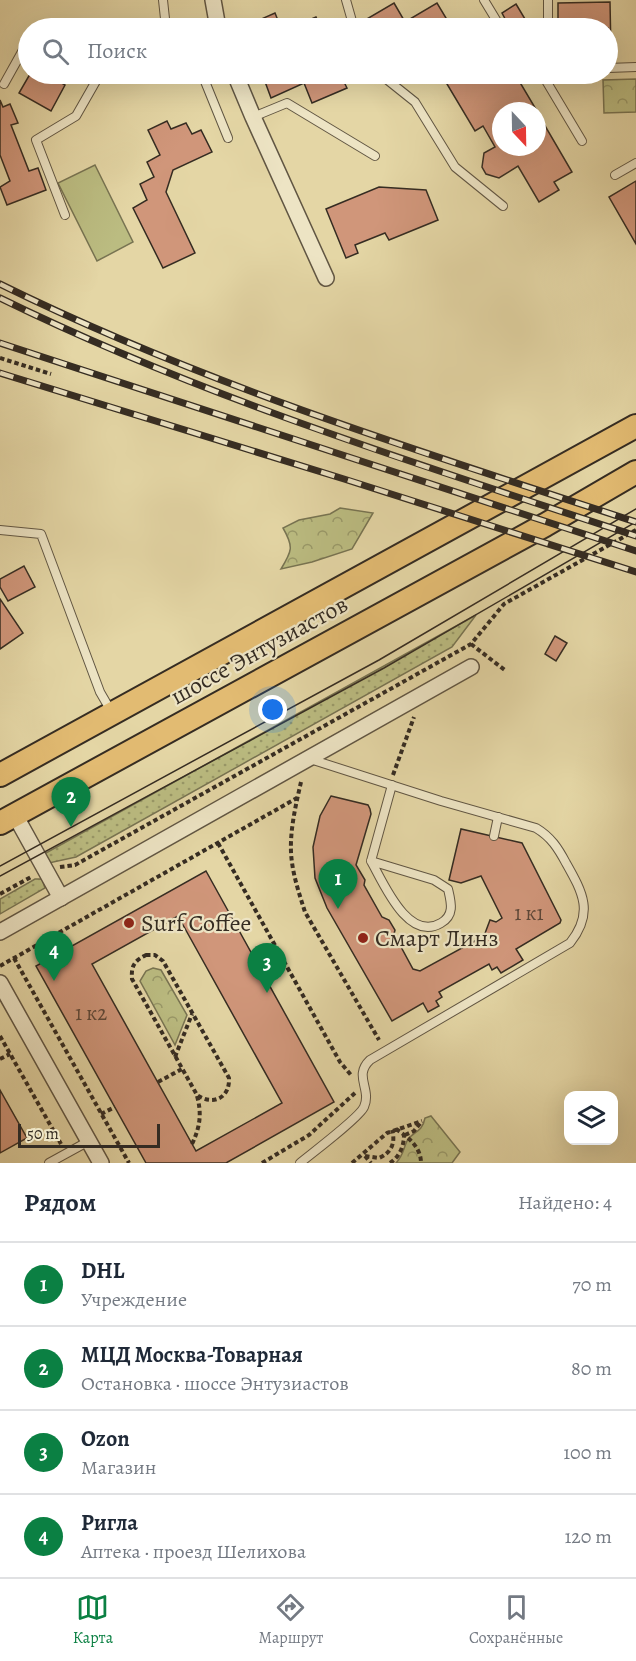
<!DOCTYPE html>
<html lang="ru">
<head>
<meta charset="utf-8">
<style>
  :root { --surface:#fff; --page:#f6f6f7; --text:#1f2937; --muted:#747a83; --line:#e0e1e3; --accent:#0b8043 }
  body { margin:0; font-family:Alegreya,serif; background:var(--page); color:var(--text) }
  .controls { position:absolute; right:18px; bottom:18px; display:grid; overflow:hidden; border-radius:12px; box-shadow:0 6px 24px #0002 }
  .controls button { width:54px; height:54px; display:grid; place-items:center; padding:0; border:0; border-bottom:2px solid var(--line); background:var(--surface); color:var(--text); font:30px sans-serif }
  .compass { position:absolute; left:492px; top:102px; width:54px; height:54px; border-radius:50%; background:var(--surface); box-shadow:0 6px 24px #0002; rotate:158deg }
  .scale { position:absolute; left:18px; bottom:15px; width:142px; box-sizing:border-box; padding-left:6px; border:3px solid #352c22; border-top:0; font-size:16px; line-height:21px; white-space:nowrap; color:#352c22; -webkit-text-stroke:4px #ede4c4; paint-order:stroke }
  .you { position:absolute; left:273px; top:710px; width:21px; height:21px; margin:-15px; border:4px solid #fff; border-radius:50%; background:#1a73e8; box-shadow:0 0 0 9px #1a73e833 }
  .badge { display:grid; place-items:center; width:39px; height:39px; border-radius:50%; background:var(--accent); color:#fff; font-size:20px; font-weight:700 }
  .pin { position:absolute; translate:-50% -50px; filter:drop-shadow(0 2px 3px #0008) }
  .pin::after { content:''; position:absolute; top:32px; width:21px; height:18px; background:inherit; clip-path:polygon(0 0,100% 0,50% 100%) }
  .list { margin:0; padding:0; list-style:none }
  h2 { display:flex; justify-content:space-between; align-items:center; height:78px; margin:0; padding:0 24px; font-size:26px }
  h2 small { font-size:20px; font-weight:400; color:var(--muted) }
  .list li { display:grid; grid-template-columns:39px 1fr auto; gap:18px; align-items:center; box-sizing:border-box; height:84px; padding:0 24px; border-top:2px solid var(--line) }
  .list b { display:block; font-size:22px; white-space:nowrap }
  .list p { margin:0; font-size:20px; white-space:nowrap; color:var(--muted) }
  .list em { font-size:20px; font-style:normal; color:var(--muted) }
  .icon { flex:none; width:33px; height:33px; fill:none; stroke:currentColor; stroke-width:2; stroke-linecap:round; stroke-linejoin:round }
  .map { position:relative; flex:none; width:636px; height:1163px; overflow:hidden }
  .search { position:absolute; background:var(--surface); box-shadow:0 6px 24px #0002; left:18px; right:18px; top:18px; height:66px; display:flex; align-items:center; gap:15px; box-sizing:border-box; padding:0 21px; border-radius:33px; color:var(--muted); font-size:22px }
  .sheet { height:414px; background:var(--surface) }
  nav { display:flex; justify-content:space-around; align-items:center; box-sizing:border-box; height:84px; border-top:2px solid var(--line); background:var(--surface); font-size:16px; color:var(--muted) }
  nav a { display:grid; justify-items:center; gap:3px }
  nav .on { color:var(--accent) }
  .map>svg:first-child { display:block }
  .grass { fill:url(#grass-dots); stroke:#787452; stroke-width:1.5 }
  .forest { fill:url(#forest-crowns); stroke:#787452; stroke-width:1.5 }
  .pitch { fill:#bbbc81; stroke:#787452; stroke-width:1.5 }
  .building { fill:#d0967a; stroke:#352c22; stroke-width:1.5; fill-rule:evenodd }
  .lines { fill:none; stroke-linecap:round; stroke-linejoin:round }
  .service-casing { stroke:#615643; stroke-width:10 }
  .minor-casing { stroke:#615643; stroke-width:18 }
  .primary-casing { stroke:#352c22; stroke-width:26 }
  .path { stroke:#352c22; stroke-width:4; stroke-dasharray:4.5 3; stroke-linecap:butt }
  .service { stroke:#ede4c4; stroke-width:8 }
  .minor { stroke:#ede4c4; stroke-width:15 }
  .primary { stroke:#e2bb72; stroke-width:22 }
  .tram { stroke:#352c22; stroke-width:1.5 }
  .rail-casing { stroke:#352c22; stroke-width:7 }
  .rail { stroke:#ede4c4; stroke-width:4.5; stroke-dasharray:14; stroke-linecap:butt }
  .poi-dot { fill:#8f2418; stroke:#ede4c4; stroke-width:2 }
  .labels { text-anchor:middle; stroke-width:4.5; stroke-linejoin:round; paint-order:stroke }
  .number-label { font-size:21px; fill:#5c4638 }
  .street-label { font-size:24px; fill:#352c22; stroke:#ede4c4 }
  .poi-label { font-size:24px; fill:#352c22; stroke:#ede4c4; text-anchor:start }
</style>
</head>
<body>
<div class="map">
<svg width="636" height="1163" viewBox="0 0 636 1163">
  <defs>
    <pattern id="grass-dots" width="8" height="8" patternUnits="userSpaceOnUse" patternTransform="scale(1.5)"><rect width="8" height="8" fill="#bbbc81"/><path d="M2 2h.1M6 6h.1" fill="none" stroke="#999969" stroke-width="1.8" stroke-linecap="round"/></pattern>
    <pattern id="forest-crowns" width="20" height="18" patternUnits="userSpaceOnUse" patternTransform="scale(1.5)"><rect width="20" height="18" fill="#bbbc81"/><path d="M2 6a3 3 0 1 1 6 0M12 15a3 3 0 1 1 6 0" fill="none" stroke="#999969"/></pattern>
  </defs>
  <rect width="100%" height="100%" fill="#e4d6a5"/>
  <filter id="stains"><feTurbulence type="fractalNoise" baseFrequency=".00333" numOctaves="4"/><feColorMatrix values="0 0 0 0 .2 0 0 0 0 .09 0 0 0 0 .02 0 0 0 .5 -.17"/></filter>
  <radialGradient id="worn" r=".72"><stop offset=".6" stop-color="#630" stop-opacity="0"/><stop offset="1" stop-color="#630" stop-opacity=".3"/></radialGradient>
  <g class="grass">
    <path d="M476,615L452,647L76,857L49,863L44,854Z"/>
    <path d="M35,879H42L45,888L0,914V899Z"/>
  </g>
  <g class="forest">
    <path d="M636,79V112L604,113L603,80Z"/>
    <path d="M340,508L373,513L352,549L312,562L281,569C292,551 294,547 283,528L299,520L330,514Z"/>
    <path d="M153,968L161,970L187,1015L175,1045L140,981L146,971Z"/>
    <path d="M431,1116L460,1152L452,1163H396C403,1156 403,1150 407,1141C412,1131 422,1134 425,1118Z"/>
  </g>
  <path class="pitch" d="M95,165L133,242L97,261L58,183Z"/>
  <g class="building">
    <path d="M610,2L611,53H608V28H558V3Z"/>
    <path d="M394,3L405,22L437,3L452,28H369L365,20Z"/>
    <path d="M516,4L525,19L510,28L502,13Z"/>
    <path d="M275,13L281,28H241Z"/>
    <path d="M316,17L321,28H290Z"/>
    <path d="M30,74H58L55,79L65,85L51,111L19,93Z"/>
    <path d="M258,74H340L347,88L312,103L304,83L271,98L264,79L261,80Z"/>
    <path d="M441,74H488L493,82L508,74H515L537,111H501V147H537V112L572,172L554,182L559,190L539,202L518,166L499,178L486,174L482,167L484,153L495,147L483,126L475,131Z"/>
    <path d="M0,100L3,107L10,104L18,123L11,125L29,171L38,168L46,190L7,205L0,187L10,181L0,155Z"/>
    <path d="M167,121L171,129L186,123L192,134L201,130L212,152L173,170L166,192L195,253L163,268L133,208L147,200L140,184L154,177L147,162L160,155L148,130Z"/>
    <path d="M636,181V244L609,197Z"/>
    <path d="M379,187L426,190L438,220L389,240L385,233L355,245L358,253L346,258L326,209Z"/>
    <path d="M24,566L35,587L8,601L0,587V579Z"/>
    <path d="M0,599L23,633L0,649Z"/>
    <path d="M555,636L567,643L556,661L545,654Z"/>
    <path d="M331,796L368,805L370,809L371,814L356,865L365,880L364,885L382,917L389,920L395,930L394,934L413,969L420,971L484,936L490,920L496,922L502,918L481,876L461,883L449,880L461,829L522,843L561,920L560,923L516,949L523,960L501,973L497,967L492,970L489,964L439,992L442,997L436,1001L439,1006L428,1012L423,1003L392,1021L327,908L315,878L313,847L320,816Z"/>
    <path d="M206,871L334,1102L226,1163H146L36,966ZM178,916L282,1103L196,1151L92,964Z"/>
    <path d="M0,1090L27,1138L0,1153Z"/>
  </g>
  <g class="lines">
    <g class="service-casing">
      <g id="service">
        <path d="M163,0L166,28"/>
        <path d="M346,0L354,28"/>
        <path d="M484,0L501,28"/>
        <path d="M548,0V28"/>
        <path d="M608,68L636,67"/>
        <path d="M202,74L228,138"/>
        <path d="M380,74L415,102L455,167L503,206"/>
        <path d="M542,74L582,141"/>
        <path d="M4,84L23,50H28"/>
        <path d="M253,117L287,103L375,156"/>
        <path d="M615,175L636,163"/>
        <path d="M65,215L36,140L76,116L100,74"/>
        <path d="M0,530L41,534L100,692L111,711"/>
        <path d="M494,836L498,817"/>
        <path d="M371,861C383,882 408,943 441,923C455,915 451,902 448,889L434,880L371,861L392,785"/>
        <path d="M49,1163L89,1141"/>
        <path d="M300,1163C312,1153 359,1118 364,1107C372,1089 353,1076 370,1060L570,943C594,913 583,893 566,863C558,848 551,837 536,828L441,801L310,759"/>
      </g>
    </g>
    <g class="minor-casing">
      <g id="minor">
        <path d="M213,0L218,28"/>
        <path d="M235,74L253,117L326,278"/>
        <path d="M15,815L61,898"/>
        <path d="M0,932L471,667"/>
        <path d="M0,983L101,1163"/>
      </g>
    </g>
    <g class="primary-casing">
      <g id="primary">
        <path d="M0,775L636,426"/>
        <path d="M0,823L545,525L636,472"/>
      </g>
    </g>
    <g class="path">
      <path d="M0,358L51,374"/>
      <path d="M471,644L506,671"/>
      <path d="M393,775L414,717"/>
      <path d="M301,782C296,804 290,829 291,852C292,873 299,893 305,912L379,1040"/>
      <path d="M218,843L340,1062L351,1075"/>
      <path d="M60,867L75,865L471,644L504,604L636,530"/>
      <path d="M0,894L31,877"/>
      <path d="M146,955H155L163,961L229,1078C230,1098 213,1106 197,1095L132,979C131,966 134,961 146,955Z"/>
      <path d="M14,958L129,1163"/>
      <path d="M0,966L297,798"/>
      <path d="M0,1036L61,1144"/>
      <path d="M175,1057L192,1014"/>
      <path d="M0,1059L10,1054"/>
      <path d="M158,1082L182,1069"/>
      <path d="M101,1114L115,1107"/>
      <path d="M396,1129C408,1137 421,1147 421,1163"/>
      <path d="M405,1135L414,1131L422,1121"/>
      <path d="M192,1144C200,1127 202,1114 197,1096"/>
      <path d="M365,1156L379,1158C391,1153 396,1143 392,1130"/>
      <path d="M365,1156L371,1163"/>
      <path d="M262,1163L309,1135L355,1093"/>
      <path d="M352,1163L387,1133L422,1121"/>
      <path d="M390,1163C399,1157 404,1147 404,1135"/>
    </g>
    <use href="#service" class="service"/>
    <use href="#minor" class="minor"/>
    <use href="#primary" class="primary"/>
    <g class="tram">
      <path d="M0,866L379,660L636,509"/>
      <path d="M0,876L384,668L636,522"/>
    </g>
    <g class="rail-casing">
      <g id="rail">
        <path d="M0,284C203,384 421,452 636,522"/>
        <path d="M0,298C204,398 421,465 636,536"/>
        <path d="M0,343L636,551"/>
        <path d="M0,373L344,479L636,572"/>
      </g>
    </g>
    <use href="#rail" class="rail"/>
  </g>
  <g class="poi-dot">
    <circle cx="129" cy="923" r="6"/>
    <circle cx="363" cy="938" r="6"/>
  </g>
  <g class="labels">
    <g class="number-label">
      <text x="529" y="920">1 к1</text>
      <text x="91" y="1020">1 к2</text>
    </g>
    <g class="street-label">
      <text transform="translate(259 650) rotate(-29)" y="8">шоссе Энтузиастов</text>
    </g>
    <g class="poi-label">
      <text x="141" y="931">Surf Coffee</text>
      <text x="375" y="946">Смарт Линз</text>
    </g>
  </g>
  <rect width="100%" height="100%" filter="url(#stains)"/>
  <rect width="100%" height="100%" fill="url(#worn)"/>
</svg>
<div class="controls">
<button><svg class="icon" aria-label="layers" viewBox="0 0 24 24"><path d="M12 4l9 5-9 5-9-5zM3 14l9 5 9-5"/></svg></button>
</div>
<svg class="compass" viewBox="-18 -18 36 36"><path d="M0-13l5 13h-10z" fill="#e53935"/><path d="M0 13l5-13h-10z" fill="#747a83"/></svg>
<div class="scale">50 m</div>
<div class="you"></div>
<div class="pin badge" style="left:338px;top:909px">1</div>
<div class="pin badge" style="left:71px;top:827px">2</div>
<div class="pin badge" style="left:267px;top:993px">3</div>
<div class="pin badge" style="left:54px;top:981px">4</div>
<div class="search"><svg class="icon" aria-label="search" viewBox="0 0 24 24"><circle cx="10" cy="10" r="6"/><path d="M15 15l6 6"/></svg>Поиск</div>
</div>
<section class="sheet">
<h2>Рядом<small>Найдено: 4</small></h2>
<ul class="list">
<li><span class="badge">1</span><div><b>DHL</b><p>Учреждение</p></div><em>70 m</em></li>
<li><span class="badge">2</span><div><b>МЦД Москва-Товарная</b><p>Остановка · шоссе Энтузиастов</p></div><em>80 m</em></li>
<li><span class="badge">3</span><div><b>Ozon</b><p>Магазин</p></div><em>100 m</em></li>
<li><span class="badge">4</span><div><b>Ригла</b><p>Аптека · проезд Шелихова</p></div><em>120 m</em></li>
</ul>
</section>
<nav>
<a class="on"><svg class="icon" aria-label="map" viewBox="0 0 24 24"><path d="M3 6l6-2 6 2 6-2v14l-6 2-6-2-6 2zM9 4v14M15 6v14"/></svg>Карта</a>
<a><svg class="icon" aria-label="directions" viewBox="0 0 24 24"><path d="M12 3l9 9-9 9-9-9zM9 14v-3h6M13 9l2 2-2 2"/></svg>Маршрут</a>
<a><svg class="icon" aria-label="saved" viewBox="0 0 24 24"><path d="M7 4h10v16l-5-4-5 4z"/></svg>Сохранённые</a>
</nav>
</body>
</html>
